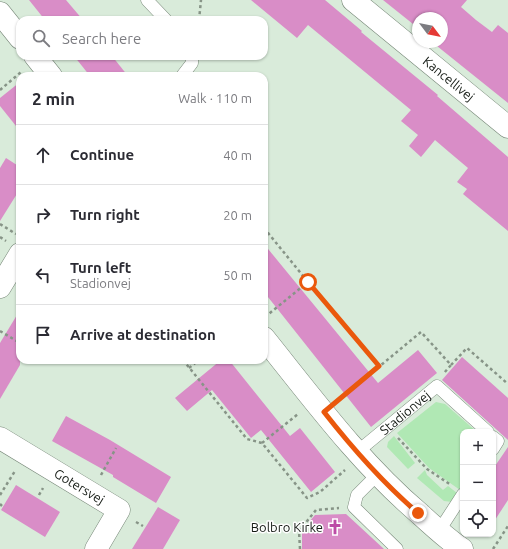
<!DOCTYPE html>
<html lang="en">
<head>
<meta charset="utf-8">
<style>
  :root { --surface:#fff; --page:#f2f2f3; --text:#2b2b33; --muted:#7c7c81; --line:#e1e1e2 }
  body { margin:0; font-family:Ubuntu,sans-serif; background:var(--page); color:var(--text) }
  .controls { position:absolute; right:12px; bottom:12px; display:grid; overflow:hidden; border-radius:8px; box-shadow:0 1px 3px #0004 }
  .controls button { width:36px; height:36px; display:grid; place-items:center; padding:0; border:0; border-bottom:1px solid var(--line); background:var(--surface); color:var(--text); font:20px sans-serif }
  .compass { position:absolute; left:412px; top:12px; width:36px; height:36px; border-radius:50%; background:var(--surface); box-shadow:0 1px 3px #0004; rotate:122deg }
  .stop { position:absolute; width:12px; height:12px; margin:-9px; border:3px solid #ea580c; border-radius:50%; background:#fff }
  .stop.end { background:#ea580c; border-color:#fff; box-shadow:0 1px 4px #0008 }
  .list { margin:0; padding:0; list-style:none }
  h2 { display:flex; justify-content:space-between; align-items:center; height:52px; margin:0; padding:0 16px; font-size:17px }
  h2 small { font-size:13px; font-weight:400; color:var(--muted) }
  .list li { display:grid; grid-template-columns:26px 1fr auto; gap:12px; align-items:center; box-sizing:border-box; height:60px; padding:0 16px; border-top:1px solid var(--line) }
  .list b { display:block; font-size:15px; white-space:nowrap }
  .list p { margin:0; font-size:13px; white-space:nowrap; color:var(--muted) }
  .list em { font-size:13px; font-style:normal; color:var(--muted) }
  .icon { flex:none; width:22px; height:22px; fill:none; stroke:currentColor; stroke-width:2; stroke-linecap:round; stroke-linejoin:round }
  .map { position:relative; flex:none; width:508px; height:549px; overflow:hidden }
  .search { position:absolute; background:var(--surface); box-shadow:0 1px 3px #0004; left:16px; top:16px; width:252px; height:44px; display:flex; align-items:center; gap:10px; box-sizing:border-box; padding:0 14px; border-radius:12px; color:var(--muted); font-size:15px }
  .panel { position:absolute; background:var(--surface); box-shadow:0 1px 3px #0004; left:16px; top:72px; width:252px; height:292px; border-radius:12px }
  .map>svg:first-child { display:block }
  .green { fill:#b0e8b4 }
  .building { fill:#d98dc7 }
  .lines { fill:none; stroke-linecap:round; stroke-linejoin:round }
  .lane-casing { stroke:#768677; stroke-width:13 }
  .street-casing { stroke:#768677; stroke-width:23 }
  .path { stroke:#879487; stroke-width:2.5; stroke-dasharray:3 3; stroke-linecap:butt }
  .lane { stroke:#fff; stroke-width:12 }
  .street { stroke:#fff; stroke-width:22 }
  .route { stroke:#ea580c; stroke-width:5 }
  .labels { text-anchor:middle; stroke-width:3; stroke-linejoin:round; paint-order:stroke }
  .street-label { font-size:13px; fill:#141a14; stroke:#fff }
  .poi-label { font-size:13px; fill:#141a14; stroke:#fff; text-anchor:end }
</style>
</head>
<body>
<div class="map">
<svg width="508" height="549" viewBox="0 0 508 549">
  <rect width="100%" height="100%" fill="#d9ebda"/>
  <g class="green">
    <path d="M436,402L445,404L477,432H463V485L460,490L429,468L397,433Z"/>
    <path d="M394,436L415,463L408,469L387,447L388,442Z"/>
    <path d="M425,470L427,475L443,490L448,486L457,493L452,502L444,501L417,478Z"/>
  </g>
  <g class="building">
    <path d="M29,0H66L83,20H45Z"/>
    <path d="M251,0H325L362,31L361,32L438,95L437,96L508,157V231L463,194L467,189L457,182L468,168L449,152L435,140L421,157L409,146L418,135L401,121L411,110L308,25L297,38Z"/>
    <path d="M383,0H467L461,7L476,20L492,32L498,25L508,33V103L432,42H442V18H418V28Z"/>
    <path d="M74,56H112L128,76H90Z"/>
    <path d="M20,82V131L0,106V98Z"/>
    <path d="M6,158L20,167V189L0,221V168Z"/>
    <path d="M264,244L378,383L418,350L437,373L371,427L264,292Z"/>
    <path d="M20,310V365L0,399V343Z"/>
    <path d="M462,357L508,398V440L442,380Z"/>
    <path d="M221,360H229L290,436L300,428L335,472L311,492L261,430L251,438L212,390L187,411L175,398Z"/>
    <path d="M66,416L110,440L171,477L156,503L113,477V475L52,441Z"/>
    <path d="M508,447V500L493,523V469Z"/>
    <path d="M16,485L60,512L45,537L1,510Z"/>
    <path d="M158,507L180,520L163,549H132Z"/>
    <path d="M346,514L384,549H302V533H310L309,522L315,515Z"/>
  </g>
  <g class="lines">
    <g class="lane-casing">
      <g id="lane">
        <path d="M147,0L166,20"/>
        <path d="M182,76L192,63V56"/>
        <path d="M493,437L498,441L493,449"/>
        <path id="s1" d="M357,452L437,386L488,432"/>
        <path d="M377,475L357,495L354,507L397,549"/>
        <path d="M439,531L463,494"/>
      </g>
    </g>
    <g class="street-casing">
      <g id="street">
        <path id="s2" d="M353,0L508,127"/>
        <path d="M0,13L20,38"/>
        <path d="M35,56L51,76"/>
        <path d="M0,287L20,254"/>
        <path d="M264,338C313,399 360,463 420,514C433,526 447,539 462,549"/>
        <path id="s3" d="M0,438L119,510L96,549"/>
      </g>
    </g>
    <g class="path">
      <path d="M199,20L201,0"/>
      <path d="M0,90L21,72"/>
      <path d="M17,197L20,199"/>
      <path d="M0,224L16,234"/>
      <path d="M264,228L308,282"/>
      <path d="M0,237L6,241"/>
      <path d="M265,317L308,282L379,366"/>
      <path d="M0,331L20,343"/>
      <path d="M183,360L247,439L262,443L307,498L320,492L345,470"/>
      <path d="M451,365L467,348L508,384"/>
      <path d="M189,368L199,360"/>
      <path d="M340,399L421,332L451,365L444,373"/>
      <path d="M398,438L427,469L451,485"/>
      <path d="M262,443L298,414"/>
      <path d="M101,475L116,448"/>
      <path d="M0,495L15,471"/>
      <path d="M39,495L43,488"/>
      <path d="M0,504L2,506"/>
      <path d="M136,522L143,526"/>
      <path d="M300,549L299,531L316,510L339,508"/>
      <path d="M493,549L508,526"/>
    </g>
    <use href="#lane" class="lane"/>
    <use href="#street" class="street"/>
  </g>
  <g class="lines">
    <path class="route" d="M308,282L379,366L324,412C353,449 383,483 418,513"/>
  </g>
  <defs>
    <g id="church-bare" transform="scale(1.2)"><path d="M-1.2-6h2.4v3.5h3.3v2.4h-3.3V6h-2.4V-.1h-3.3v-2.4h3.3Z" fill="#bc4ba6" stroke="#fff" stroke-width="2.5" paint-order="stroke"/></g>
  </defs>
  <g fill-rule="evenodd">
    <use href="#church-bare" x="335" y="527"/>
  </g>
  <g class="labels">
    <g class="street-label">
      <text dy="5" stroke="none"><textPath href="#s2" startOffset="124">Kancellivej</textPath></text>
      <text dy="5" stroke="none"><textPath href="#s1" startOffset="62">Stadionvej</textPath></text>
      <text dy="5" stroke="none"><textPath href="#s3" startOffset="93">Gotersvej</textPath></text>
    </g>
    <g class="poi-label">
      <text x="323" y="532">Bolbro Kirke</text>
    </g>
  </g>
</svg>
<div class="controls">
<button>+</button>
<button>−</button>
<button><svg class="icon" aria-label="locate" viewBox="0 0 24 24"><circle cx="12" cy="12" r="6"/><path d="M12 2v4M12 18v4M2 12h4M18 12h4"/></svg></button>
</div>
<svg class="compass" viewBox="-18 -18 36 36"><path d="M0-13l5 13h-10z" fill="#e53935"/><path d="M0 13l5-13h-10z" fill="#7c7c81"/></svg>
<div class="stop" style="left:308px;top:282px"></div>
<div class="stop end" style="left:418px;top:513px"></div>
<div class="search"><svg class="icon" aria-label="search" viewBox="0 0 24 24"><circle cx="10" cy="10" r="6"/><path d="M15 15l6 6"/></svg>Search here</div>
<section class="panel">
<h2>2 min<small>Walk · 110 m</small></h2>
<ul class="list">
<li><svg class="icon" aria-label="ahead" viewBox="0 0 24 24"><path d="M12 20V5M6 11l6-6 6 6"/></svg><div><b>Continue</b></div><em>40 m</em></li>
<li><svg class="icon" aria-label="right" viewBox="0 0 24 24"><path d="M7 20v-9h11M14 6l5 5-5 5"/></svg><div><b>Turn right</b></div><em>20 m</em></li>
<li><svg class="icon" aria-label="left" viewBox="0 0 24 24"><path d="M17 20v-9H6M10 6l-5 5 5 5"/></svg><div><b>Turn left</b><p>Stadionvej</p></div><em>50 m</em></li>
<li><svg class="icon" aria-label="arrive" viewBox="0 0 24 24"><path d="M6 21V4h12l-3 4 3 4H6"/></svg><div><b>Arrive at destination</b></div></li>
</ul>
</section>
</div>
</body>
</html>
